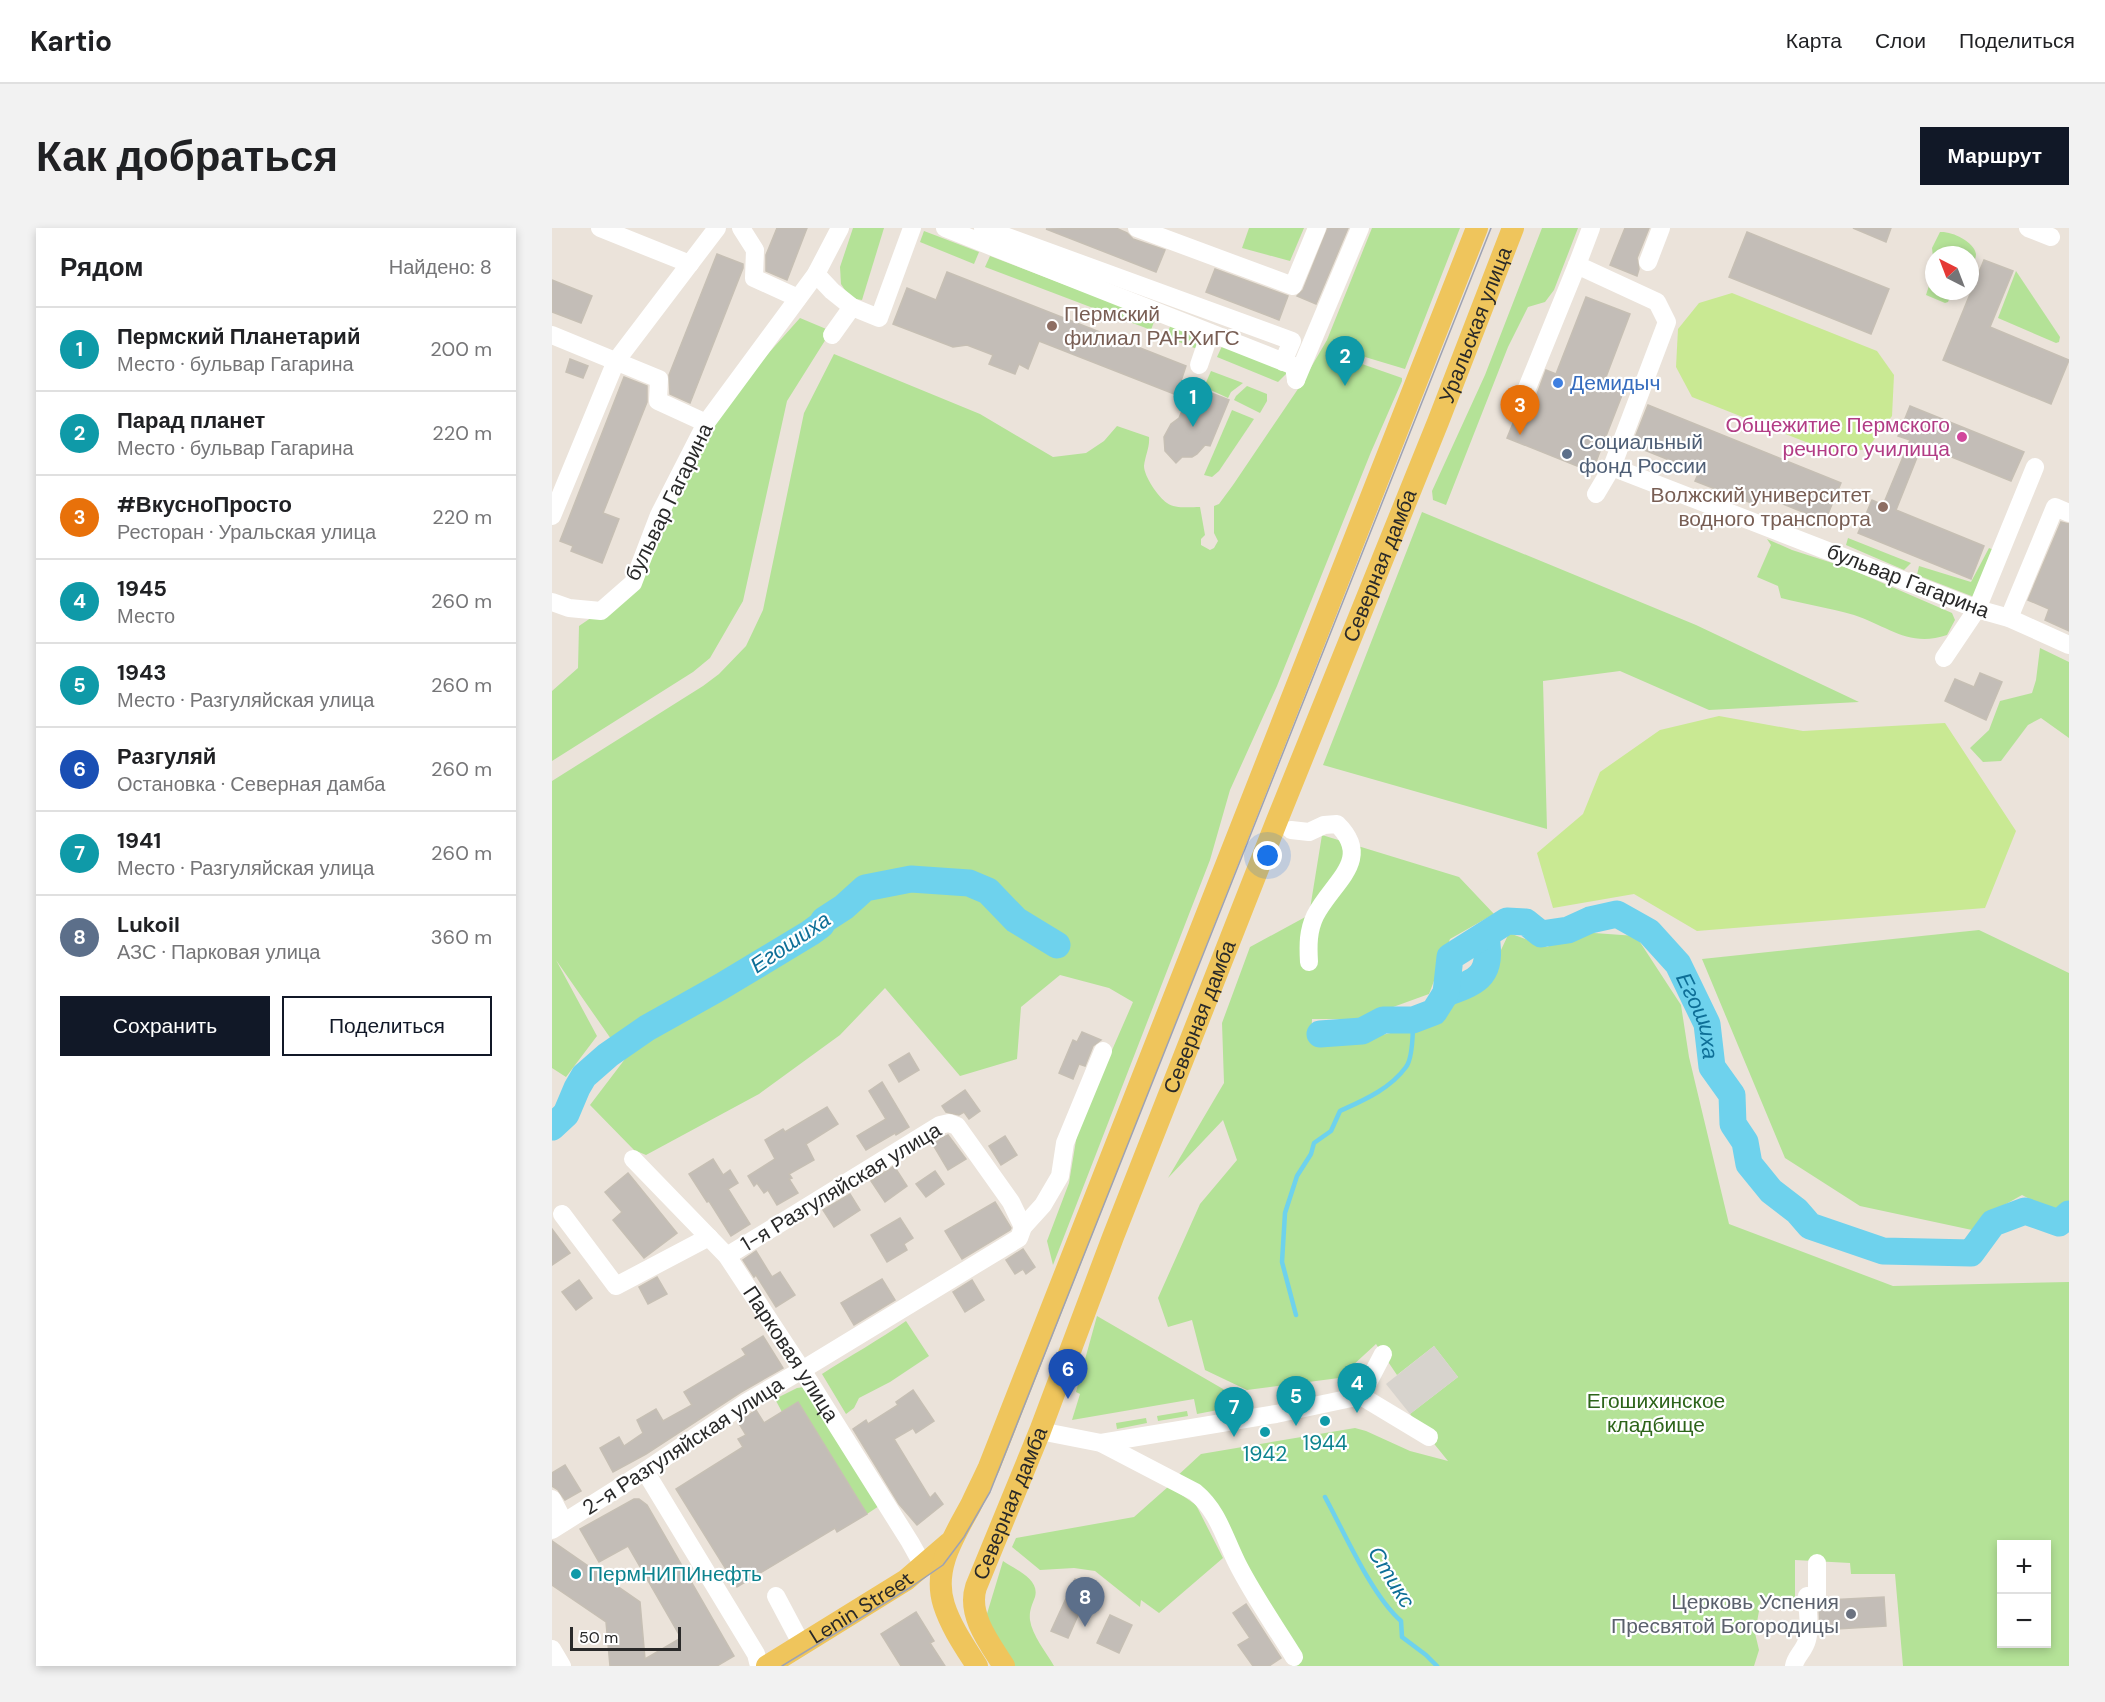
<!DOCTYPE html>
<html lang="ru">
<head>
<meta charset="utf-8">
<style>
  :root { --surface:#fff; --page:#f2f2f2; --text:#202124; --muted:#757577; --line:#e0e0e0; --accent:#111827 }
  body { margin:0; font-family:"DM Sans",sans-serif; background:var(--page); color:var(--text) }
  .controls { position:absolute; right:18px; bottom:18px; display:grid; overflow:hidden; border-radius:0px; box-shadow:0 3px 9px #0003 }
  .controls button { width:54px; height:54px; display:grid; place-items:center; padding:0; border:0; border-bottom:2px solid var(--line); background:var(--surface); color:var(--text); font:30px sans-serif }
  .compass { position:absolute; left:1373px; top:18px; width:54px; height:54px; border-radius:50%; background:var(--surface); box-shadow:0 3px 9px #0003; rotate:318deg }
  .scale { position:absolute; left:18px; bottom:15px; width:111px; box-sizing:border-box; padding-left:6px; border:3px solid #292929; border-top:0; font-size:16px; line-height:21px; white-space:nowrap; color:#292929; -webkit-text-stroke:4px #fff; paint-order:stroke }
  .you { position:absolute; left:716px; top:628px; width:21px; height:21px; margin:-15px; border:4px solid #fff; border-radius:50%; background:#1a73e8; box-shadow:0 0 0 9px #1a73e833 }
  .badge { display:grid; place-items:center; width:39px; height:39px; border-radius:50%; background:var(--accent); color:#fff; font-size:20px; font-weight:700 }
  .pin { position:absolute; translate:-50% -50px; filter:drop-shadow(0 2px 3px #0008) }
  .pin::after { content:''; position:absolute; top:32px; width:21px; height:18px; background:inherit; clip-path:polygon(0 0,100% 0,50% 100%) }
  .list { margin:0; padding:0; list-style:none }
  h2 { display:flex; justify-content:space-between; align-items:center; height:78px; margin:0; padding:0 24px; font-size:26px }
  h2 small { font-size:20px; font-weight:400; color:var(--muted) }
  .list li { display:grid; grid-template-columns:39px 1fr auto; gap:18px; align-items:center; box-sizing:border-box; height:84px; padding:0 24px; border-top:2px solid var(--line) }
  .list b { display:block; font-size:22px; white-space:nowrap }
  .list p { margin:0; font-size:20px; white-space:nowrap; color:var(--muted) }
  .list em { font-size:20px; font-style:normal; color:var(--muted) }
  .actions { display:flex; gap:12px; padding:18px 24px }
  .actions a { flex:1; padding:14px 0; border:2px solid var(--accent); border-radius:0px; text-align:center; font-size:21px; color:var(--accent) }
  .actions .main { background:var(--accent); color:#fff }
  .map { position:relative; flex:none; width:1517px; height:1438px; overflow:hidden; border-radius:0px }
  header { display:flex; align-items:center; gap:36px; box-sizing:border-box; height:84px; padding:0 30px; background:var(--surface); border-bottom:2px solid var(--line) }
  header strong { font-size:28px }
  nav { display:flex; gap:33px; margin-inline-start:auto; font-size:21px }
  .intro { display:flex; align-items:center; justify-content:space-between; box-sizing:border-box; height:144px; padding:0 36px }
  h1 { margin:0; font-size:42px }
  .button { padding:15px 27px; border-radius:0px; background:var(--accent); color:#fff; font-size:21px; font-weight:700 }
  main { display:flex; gap:36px; padding:0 36px }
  aside { flex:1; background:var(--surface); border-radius:0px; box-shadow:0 3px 9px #0003 }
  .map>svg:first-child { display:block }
  .green { fill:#b4e297; fill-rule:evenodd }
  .pitch { fill:#c9e993 }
  .plaza { fill:#d7d3cd }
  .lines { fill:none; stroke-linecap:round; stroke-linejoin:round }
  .stream { stroke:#6ed2ed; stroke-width:4.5 }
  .river { stroke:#6ed2ed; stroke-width:27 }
  .building { fill:#c3bdb7; stroke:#c6bfb4; stroke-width:1.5 }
  .minor { stroke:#fff; stroke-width:18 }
  .major { stroke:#efc55c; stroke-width:22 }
  .tram { stroke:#9da2b3; stroke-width:1.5 }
  .education-dot { fill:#8d6e63; stroke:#fff; stroke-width:2 }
  .shop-dot { fill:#3f7fe0; stroke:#fff; stroke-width:2 }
  .hotel-dot { fill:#d1479c; stroke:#fff; stroke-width:2 }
  .service-dot { fill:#5c6f8a; stroke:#fff; stroke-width:2 }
  .culture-dot { fill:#0f9aa8; stroke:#fff; stroke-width:2 }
  .worship-dot { fill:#6b7280; stroke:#fff; stroke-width:2 }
  .labels { text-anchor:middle; stroke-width:4.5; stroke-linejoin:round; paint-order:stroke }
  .education-label { font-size:21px; fill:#785e54; stroke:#fff; text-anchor:start }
  .street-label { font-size:21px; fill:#292929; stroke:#fff }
  .shop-label { font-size:21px; fill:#366cbe; stroke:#fff; text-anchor:start }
  .hotel-label { font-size:21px; fill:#b23c85; stroke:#fff; text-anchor:end }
  .service-label { font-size:21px; fill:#4e5e75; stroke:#fff; text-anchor:start }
  .park-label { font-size:21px; fill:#2d641a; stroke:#fff }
  .culture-label { font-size:21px; fill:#0d838f; stroke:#fff }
  .worship-label { font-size:21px; fill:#5b616d; stroke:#fff; text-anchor:end }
  .water-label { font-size:22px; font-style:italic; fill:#0e6f97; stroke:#fff }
</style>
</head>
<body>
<header>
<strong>Kartio</strong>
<nav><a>Карта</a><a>Слои</a><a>Поделиться</a></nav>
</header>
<div class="intro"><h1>Как добраться</h1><a class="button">Маршрут</a></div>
<main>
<aside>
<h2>Рядом<small>Найдено: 8</small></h2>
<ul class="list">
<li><span class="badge" style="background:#0f9aa8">1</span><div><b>Пермский Планетарий</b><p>Место · бульвар Гагарина</p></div><em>200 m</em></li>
<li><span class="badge" style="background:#0f9aa8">2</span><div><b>Парад планет</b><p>Место · бульвар Гагарина</p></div><em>220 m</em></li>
<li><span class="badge" style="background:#e8710a">3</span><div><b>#ВкусноПросто</b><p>Ресторан · Уральская улица</p></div><em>220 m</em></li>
<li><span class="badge" style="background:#0f9aa8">4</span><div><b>1945</b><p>Место</p></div><em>260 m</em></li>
<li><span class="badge" style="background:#0f9aa8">5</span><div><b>1943</b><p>Место · Разгуляйская улица</p></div><em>260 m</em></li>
<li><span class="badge" style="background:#1a4fb4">6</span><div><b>Разгуляй</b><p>Остановка · Северная дамба</p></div><em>260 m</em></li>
<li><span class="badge" style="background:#0f9aa8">7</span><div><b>1941</b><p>Место · Разгуляйская улица</p></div><em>260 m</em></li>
<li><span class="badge" style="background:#5c6f8a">8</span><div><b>Lukoil</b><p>АЗС · Парковая улица</p></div><em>360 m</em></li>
</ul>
<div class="actions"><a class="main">Сохранить</a><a>Поделиться</a></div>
</aside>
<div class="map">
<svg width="1517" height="1438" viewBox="0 0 1517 1438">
  <rect width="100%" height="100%" fill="#ebe3da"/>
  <g class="green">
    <path d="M301,0H332L310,72L298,70L289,56L288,39Z"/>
    <path d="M697,0H752L738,33L690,20Z"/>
    <path d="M820,0H908L853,141L813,129L810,136L850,150V153L819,224L725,458L678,562L658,632L501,1037L495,1013L517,955L526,900L581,774L557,760L508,747L469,779L465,831L408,848L333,760L288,807L207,866L94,927L82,922L38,877L73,831L4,732L45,808L14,849L0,840V553L151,458L167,446L194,418L211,382L252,185L282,126L428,186L501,229L534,225L552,213L565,198L597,209C598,219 593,228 592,238C592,248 606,269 615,275C623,281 638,279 648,279L653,307L649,311V317L658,322L662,320L666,313L662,305V278L667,276L681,257L748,158L775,112Z"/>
    <path d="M990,0H1026L1002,62L993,74L976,79L956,119L894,277L881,272L880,263L933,147Z"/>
    <path d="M372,3L427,24L422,36L368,14Z"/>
    <path d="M1388,4C1399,3 1422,13 1424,26C1424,31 1421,36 1418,40V27H1382L1381,29L1380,20Z"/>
    <path d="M438,28L603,91L599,102L433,39Z"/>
    <path d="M1382,42V63H1400L1396,74L1393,75L1374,67Z"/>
    <path d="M1464,43L1508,109L1507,114L1504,115L1446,90Z"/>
    <path d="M248,90L279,103L235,173L191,373L158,430L141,444L0,533V463L26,440L27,398L49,383L81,355L154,195Z"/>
    <path d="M619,96L650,109L645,121L614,109Z"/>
    <path d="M671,116L737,143L726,154L665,129Z"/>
    <path d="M659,143L691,155L679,164L676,170L652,159Z"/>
    <path d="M695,158L715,166V173L708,185L682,172L684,168Z"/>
    <path d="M680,182L702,191L667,243L660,249L652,247Z"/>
    <path d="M870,284L1144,397L1307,474L1157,482L1068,443L991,453L995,601L771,537Z"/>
    <path d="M1296,310L1359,335L1352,342L1294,317Z"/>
    <path d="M1215,311L1240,322L1296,340L1400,385L1403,392L1395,407C1357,420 1336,398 1302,387C1278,380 1253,376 1229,370L1226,358L1205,349L1219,317Z"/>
    <path d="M1437,320L1442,322L1422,369L1365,347L1367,338L1419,354Z"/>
    <path d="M1488,420L1517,434V510L1489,490L1476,497L1449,533L1431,534L1418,520L1437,502L1448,473L1480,465L1484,452Z"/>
    <path d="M770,607L907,649L942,686L898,711L877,766L808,791H760L759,814H800L864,799L887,788L907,767L926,758L941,739L957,705L995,719L1028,704L1084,708L1129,777L1137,829L1177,996L1341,1058L1517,1054V1438H1351L1343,1346H1299L1298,1335L1243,1332V1374L1209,1372L1203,1405L1207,1422L1202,1438H739L747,1431L664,1280L623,1250L649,1226L803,1200L814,1203L858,1223L896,1233L858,1186L906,1149L882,1118L845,1147L824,1116L787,1150L695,1162L653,1142L640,1092L616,1099L606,1070L648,976L685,932L671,892L616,950L672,855L670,795L698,719L757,687ZM1450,1316H1494V1416H1450Z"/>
    <path d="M1427,702L1517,745V980L1504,985L1470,967L1431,989L1420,1002L1308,978L1233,930L1150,731Z"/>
    <path d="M545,1088L697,1176L645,1186L642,1171L520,1192L528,1166L524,1164Z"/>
    <path d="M354,1093L377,1128L338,1154L307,1170L302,1180L294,1186L270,1146C298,1128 327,1112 354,1093Z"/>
    <path d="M252,1159L327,1278L315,1286L246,1175L230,1184L223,1171L245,1160Z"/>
    <path d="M635,1183L636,1188L606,1193L605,1188Z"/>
    <path d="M594,1190L595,1195L565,1201L564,1195Z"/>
    <path d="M617,1258L644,1277L671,1330L607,1385L589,1372L588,1379L543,1343L522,1340L488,1342L460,1319L464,1310L582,1289Z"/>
    <path d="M451,1333C464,1342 488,1351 483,1369C480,1377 477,1383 478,1392C480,1407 494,1424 502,1438H461L434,1389Z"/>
  </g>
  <g class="pitch">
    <path d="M1180,65L1325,123L1342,147L1340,188L1315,221L1284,226L1140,169L1124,139L1126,101L1147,75Z"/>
    <path d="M1167,488L1251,503L1393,495L1464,603L1433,680L1145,703L1082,666L1001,680L985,625L1031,586L1048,544L1108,502Z"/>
  </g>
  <path class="plaza" d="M882,1118L906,1149L858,1186L834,1156Z"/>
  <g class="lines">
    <g class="stream">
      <path d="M744,1087L730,1034L733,985L745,948L759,926L762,915L779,903L788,883C812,872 838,861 854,839C861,830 861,804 861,792"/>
      <path d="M773,1269C792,1304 820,1368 849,1393L850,1409L874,1427L885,1438"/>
    </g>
    <g class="river">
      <path d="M894,765C929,753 940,746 934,708"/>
      <path id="s1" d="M768,806L810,803L831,792H861L882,784L894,765L898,729L955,693L974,694L989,706L1016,702L1038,692L1065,686L1097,704L1126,736L1155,796L1160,839L1180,867L1181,896L1193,914L1197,936L1219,963L1245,983L1258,998L1331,1023L1419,1025L1441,995L1473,983L1507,995L1517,986"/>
      <path d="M0,899L14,886L25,860L32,848L56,827L95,800L170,758L258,705L269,697L272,692L292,679L313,660L359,651L417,655L436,663L464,692L505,717"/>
    </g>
  </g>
  <g class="building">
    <path d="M225,0H255L235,52L214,43V27Z"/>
    <path d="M564,0L575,5L581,11L613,22L604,44L494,1Z"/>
    <path d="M776,0H796L764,76L745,68L751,62Z"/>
    <path d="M1073,0H1097L1085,30L1087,41L1085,48L1058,37Z"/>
    <path d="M1301,0H1339L1334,14Z"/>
    <path d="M1195,4L1337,61L1319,106L1177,49Z"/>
    <path d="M165,26L191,36V40L138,175L118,166L117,147Z"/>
    <path d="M1432,32L1461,43L1438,99L1517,132L1499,176L1391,132Z"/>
    <path d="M663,41L736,68L727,92L654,64Z"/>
    <path d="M395,44L634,138L629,153L677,172L658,218L653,217L645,226L640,229H630L624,235L613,223L612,209L619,196L627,190L635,171L487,113L476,141L467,136L463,146L437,136L441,127L415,117L401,119L341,96L355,60L384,72Z"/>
    <path d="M0,52L40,68L29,95L0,84Z"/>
    <path d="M1034,69L1078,86L1054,149L1074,157L1040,244L955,210L968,178L979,182L994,142L1004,146Z"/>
    <path d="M18,131L36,138L31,150L14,144Z"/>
    <path d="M72,149L95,158V174L51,285L67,291L50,335L19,323L21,318L8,313Z"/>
    <path d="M1096,177L1289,255L1273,293L1206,266L1202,276L1143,253L1147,244L1080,217Z"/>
    <path d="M1358,178L1472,224L1459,253L1370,217L1344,282L1432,318L1419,351L1306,305L1320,272L1331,277L1358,212L1346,208Z"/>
    <path d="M1509,294L1517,296V403L1493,392L1497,381L1476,372Z"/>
    <path d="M1428,445L1450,454L1434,492L1393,473L1403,451L1422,459Z"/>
    <path d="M530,804L549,812L541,818L533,838L527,836L521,851L507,845L521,812L525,814Z"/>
    <path d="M357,825L367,842L347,854L337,837Z"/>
    <path d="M330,854L357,899L344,907L343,905L314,922L305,908L334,891L317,863Z"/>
    <path d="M413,862L428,883L417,891L412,884L407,887L394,884L390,878Z"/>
    <path d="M275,879L286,896L254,916L262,932L237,946L240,950L237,951L246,965L225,977L216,962L212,965L205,955L202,958L196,948L223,931L213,912L231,901L233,904Z"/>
    <path d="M396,907L414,931L396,942L380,915Z"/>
    <path d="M453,908L465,927L449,937L437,918Z"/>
    <path d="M161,931L171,947L178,942L186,955L176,961L198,996L179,1008L157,973L155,974L137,946Z"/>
    <path d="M342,938L355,958L333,974L319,953Z"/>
    <path d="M383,943L392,956L374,969L364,956Z"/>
    <path d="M76,945L125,1005L92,1030L61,992L70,984L53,964Z"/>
    <path d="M298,966L308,982L282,999L271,982Z"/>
    <path d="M443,974L459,1000L458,1002L410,1031L393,1003Z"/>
    <path d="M348,990L361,1010L352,1016L355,1022L335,1034L319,1007Z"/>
    <path d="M0,1001L18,1025L0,1037Z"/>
    <path d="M471,1021L483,1039L474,1046L471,1041L463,1046L454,1032Z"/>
    <path d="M204,1023L220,1049L228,1044L243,1067L224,1079L204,1047L202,1049L191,1032Z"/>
    <path d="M105,1049L115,1066L96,1076L87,1059Z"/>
    <path d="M330,1051L343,1072L302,1097L289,1075Z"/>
    <path d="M27,1052L40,1070L24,1082L10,1064Z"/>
    <path d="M420,1052L432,1072L413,1084L401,1064Z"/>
    <path d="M211,1108L231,1140L189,1164L94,1226L61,1244L48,1220L67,1209L72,1218L91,1205L85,1192L104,1181L111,1193L140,1177L132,1164L194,1127L190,1121Z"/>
    <path d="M361,1162L382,1193L364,1205L361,1200L342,1211L378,1270L383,1265L391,1276L365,1297L347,1276L301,1201L314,1192L316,1196L346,1177L344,1174Z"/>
    <path d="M246,1174L315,1286L285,1304L283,1300L185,1359L124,1261L191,1219L186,1211L194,1207L186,1194L204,1182L212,1195Z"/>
    <path d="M13,1237L29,1263L13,1272L6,1262L0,1258V1245Z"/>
    <path d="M82,1271H87L95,1277L182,1428L165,1438H58L54,1394L0,1357V1313L88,1374L93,1431L129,1410L76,1318L47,1334L28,1301Z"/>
    <path d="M523,1351L539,1358L516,1410L499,1403Z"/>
    <path d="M1332,1369L1334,1398L1268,1402L1267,1378L1275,1372Z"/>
    <path d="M694,1376L729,1430L717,1438H701L686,1417L698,1410L681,1385Z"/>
    <path d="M364,1384L382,1413L378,1415L393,1438H349L329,1406Z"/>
    <path d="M558,1387L580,1397L567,1425L545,1415Z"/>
  </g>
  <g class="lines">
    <g class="minor">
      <path d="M48,0L138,36"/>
      <path d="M189,0L203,22L202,50L246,70"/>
      <path d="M393,0L742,138L744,152"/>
      <path d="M431,0L740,113L731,134"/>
      <path d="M585,0L741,58L765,0"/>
      <path d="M1039,0L1025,37L1105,74L1115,94L1060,239L1044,266"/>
      <path d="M1476,0L1499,9"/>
      <path d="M1096,34L1109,0"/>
      <path d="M264,46L280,63L300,79L280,107"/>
      <path d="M300,79L327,90L360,0"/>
      <path d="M0,107L107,151L106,173L154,195"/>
      <path d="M647,137L658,105"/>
      <path d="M744,152L808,0"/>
      <path d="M975,160L1025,37"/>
      <path d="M1060,239L1425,381L1457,390L1517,417"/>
      <path d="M0,288L64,133L165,0"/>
      <path d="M0,374L17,380L49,383L81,355L107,287L154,195L264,46L288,0"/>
      <path d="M1457,390L1503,279L1517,285"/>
      <path d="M1392,430L1425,381L1483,239"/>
      <path d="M739,602L757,604L772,597L785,596C822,632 780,654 763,688C756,703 756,717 757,734"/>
      <path id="s2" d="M81,931L175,1028L250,1142L358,1314L372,1339"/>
      <path d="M10,986L64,1058L157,1009"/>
      <path d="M175,1028L388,897L397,895L405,898L459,974L471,999"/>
      <path d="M831,1126L809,1168L877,1209"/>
      <path d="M488,1203L549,1215L643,1264C666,1283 672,1309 685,1335C701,1367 723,1398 742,1429"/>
      <path d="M549,1215L724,1186L809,1168"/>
      <path d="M93,1243L204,1426L207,1438"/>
      <path d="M0,1271L12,1294"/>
      <path d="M0,1302L93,1243L195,1174L250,1142L467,1010L471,999L491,977L508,948L513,915L551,823"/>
      <path d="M224,1368L250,1417"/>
      <path d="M0,1421L10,1438"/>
      <path d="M1242,1438C1243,1429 1253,1422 1255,1412C1259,1399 1255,1381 1255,1368L1265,1367V1335"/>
    </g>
    <g class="major">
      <path id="s3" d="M215,1438L354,1352L397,1315"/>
      <path d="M425,1438C413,1419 399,1399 392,1377C380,1340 403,1307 419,1277C425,1264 431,1252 437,1239L925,0"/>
      <path id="s4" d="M452,1438C438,1416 415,1387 424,1359L488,1203L561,1009L724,595L886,194L961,0"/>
    </g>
    <path class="tram" d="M230,1438L359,1359L391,1337L412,1309L438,1264L939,0"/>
  </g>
  <g class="education-dot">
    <circle cx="500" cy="98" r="6"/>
    <circle cx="1331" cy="279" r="6"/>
  </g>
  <circle class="shop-dot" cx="1006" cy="155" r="6"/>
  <circle class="hotel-dot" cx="1410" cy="209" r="6"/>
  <circle class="service-dot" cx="1015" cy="226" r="6"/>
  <g class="culture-dot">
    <circle cx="773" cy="1193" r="6"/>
    <circle cx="713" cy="1204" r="6"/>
    <circle cx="24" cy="1346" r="6"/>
  </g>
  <circle class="worship-dot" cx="1299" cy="1386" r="6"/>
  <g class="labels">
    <g class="education-label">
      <text x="512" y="93">Пермский<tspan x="512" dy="24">филиал РАНХиГС</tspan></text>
      <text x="1319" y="274" text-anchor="end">Волжский университет<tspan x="1319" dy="24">водного транспорта</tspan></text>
    </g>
    <g class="street-label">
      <text dy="7" stroke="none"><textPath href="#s4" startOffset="1444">Уральская улица</textPath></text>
      <text transform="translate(117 274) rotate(-64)" y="7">бульвар Гагарина</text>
      <text dy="7" stroke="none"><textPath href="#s4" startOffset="1185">Северная дамба</textPath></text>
      <text transform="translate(1356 353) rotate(21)" y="7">бульвар Гагарина</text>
      <text dy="7" stroke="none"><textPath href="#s4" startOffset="699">Северная дамба</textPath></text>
      <text transform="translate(289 959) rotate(-31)" y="7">1-я Разгуляйская улица</text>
      <text dy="7" stroke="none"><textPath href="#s2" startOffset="252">Парковая улица</textPath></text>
      <text transform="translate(131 1218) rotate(-33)" y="7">2-я Разгуляйская улица</text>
      <text dy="7" stroke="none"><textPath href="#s4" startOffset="177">Северная дамба</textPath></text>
      <text dy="7" stroke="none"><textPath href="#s3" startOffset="111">Lenin Street</textPath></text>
    </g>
    <g class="shop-label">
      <text x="1018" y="162">Демидыч</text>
    </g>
    <g class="hotel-label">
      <text x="1398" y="204">Общежитие Пермского<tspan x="1398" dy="24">речного училища</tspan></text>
    </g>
    <g class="service-label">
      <text x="1027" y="221">Социальный<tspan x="1027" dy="24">фонд России</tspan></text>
    </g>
    <g class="park-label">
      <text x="1104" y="1180">Егошихинское<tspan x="1104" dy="24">кладбище</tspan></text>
    </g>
    <g class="culture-label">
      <text x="773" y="1222">1944</text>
      <text x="713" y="1233">1942</text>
      <text x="36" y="1353" text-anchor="start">ПермНИПИнефть</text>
    </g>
    <g class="worship-label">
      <text x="1287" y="1381">Церковь Успения<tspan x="1287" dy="24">Пресвятой Богородицы</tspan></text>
    </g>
    <g class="water-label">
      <text transform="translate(238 714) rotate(-34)" y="8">Егошиха</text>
      <text dy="8" stroke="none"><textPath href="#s1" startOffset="498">Егошиха</textPath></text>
      <text transform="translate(840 1349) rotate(58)" y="8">Стикс</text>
    </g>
  </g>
</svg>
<div class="controls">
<button>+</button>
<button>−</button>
</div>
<svg class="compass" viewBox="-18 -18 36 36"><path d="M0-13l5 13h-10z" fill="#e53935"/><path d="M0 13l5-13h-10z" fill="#757577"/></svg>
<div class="scale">50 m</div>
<div class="you"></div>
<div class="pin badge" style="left:641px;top:199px;background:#0f9aa8">1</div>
<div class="pin badge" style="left:793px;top:158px;background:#0f9aa8">2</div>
<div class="pin badge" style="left:968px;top:207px;background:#e8710a">3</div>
<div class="pin badge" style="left:805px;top:1185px;background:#0f9aa8">4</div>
<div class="pin badge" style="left:744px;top:1198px;background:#0f9aa8">5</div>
<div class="pin badge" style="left:516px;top:1171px;background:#1a4fb4">6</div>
<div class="pin badge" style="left:682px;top:1209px;background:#0f9aa8">7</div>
<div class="pin badge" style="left:533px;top:1399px;background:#5c6f8a">8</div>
</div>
</main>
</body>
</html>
